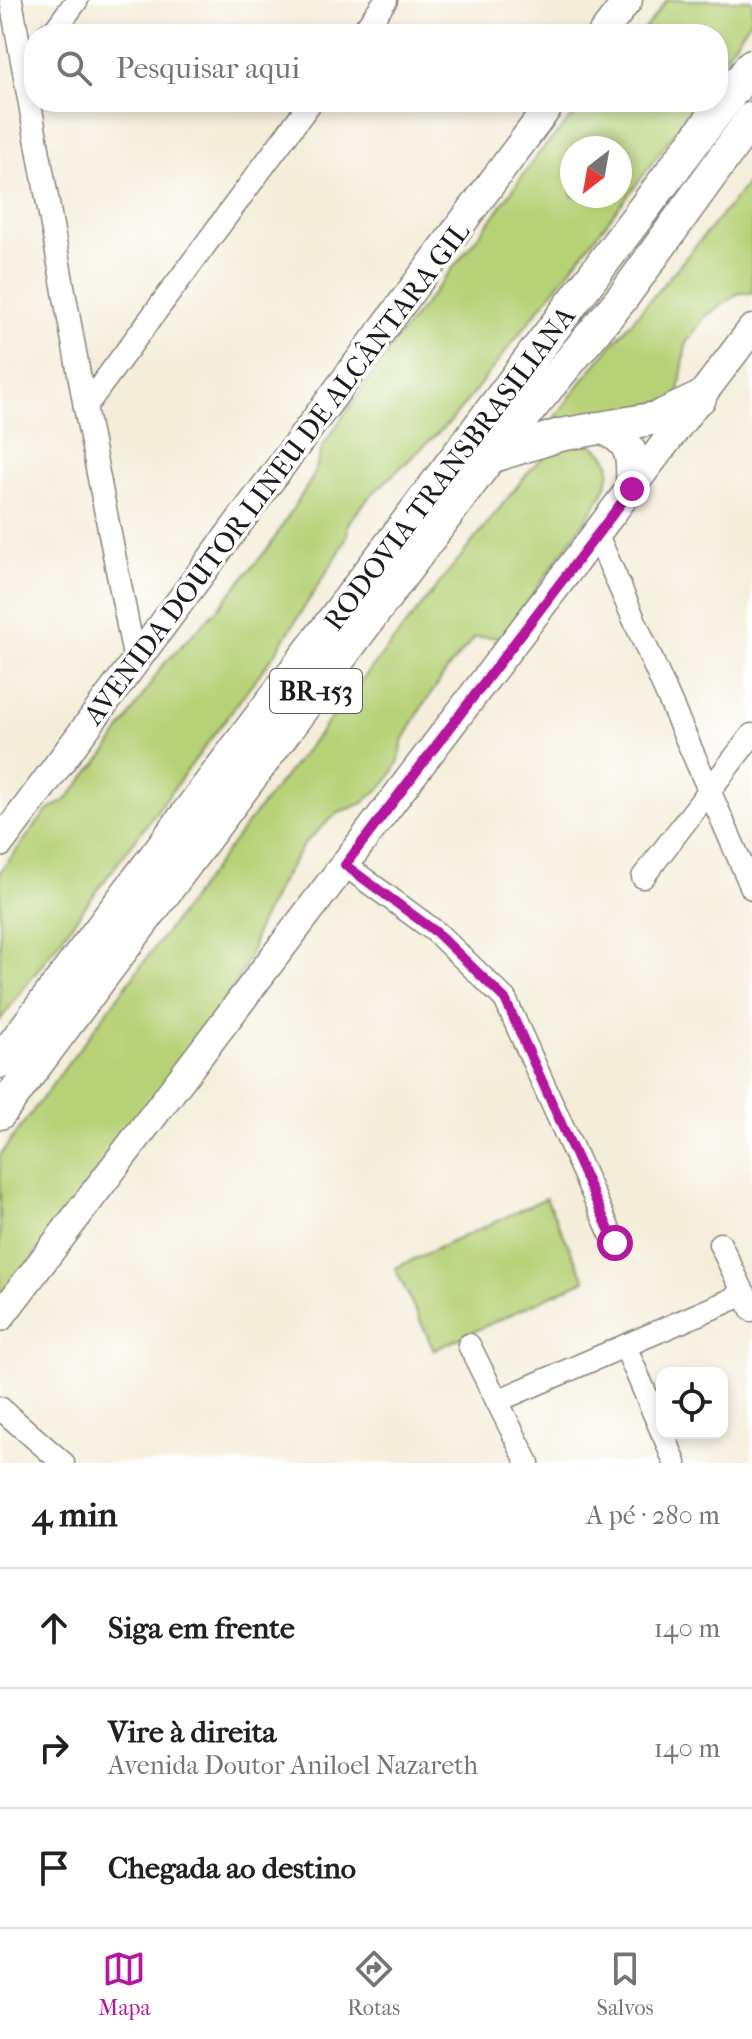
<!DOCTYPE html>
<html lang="pt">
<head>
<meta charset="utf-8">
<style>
  :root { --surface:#fff; --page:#f2f2f2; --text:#202124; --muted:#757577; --line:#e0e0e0; --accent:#b5179e }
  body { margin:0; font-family:"IM FELL French Canon",serif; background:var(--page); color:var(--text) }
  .controls { position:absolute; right:24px; bottom:24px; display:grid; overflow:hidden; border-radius:16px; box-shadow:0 4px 12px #0003 }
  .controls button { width:72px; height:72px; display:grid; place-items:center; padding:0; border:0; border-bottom:2px solid var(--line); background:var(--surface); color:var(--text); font:40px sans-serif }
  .compass { position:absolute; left:560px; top:136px; width:72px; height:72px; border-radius:50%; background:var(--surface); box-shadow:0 4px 12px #0003; rotate:211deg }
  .stop { position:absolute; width:24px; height:24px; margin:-18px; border:6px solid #b5179e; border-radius:50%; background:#fff }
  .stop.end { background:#b5179e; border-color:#fff; box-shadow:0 2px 8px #0008 }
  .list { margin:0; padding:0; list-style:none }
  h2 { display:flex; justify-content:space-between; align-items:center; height:104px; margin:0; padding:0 32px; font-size:34px }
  h2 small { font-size:26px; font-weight:400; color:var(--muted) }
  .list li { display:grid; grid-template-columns:52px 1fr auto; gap:24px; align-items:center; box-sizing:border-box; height:120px; padding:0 32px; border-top:2px solid var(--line) }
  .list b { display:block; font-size:30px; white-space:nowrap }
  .list p { margin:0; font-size:26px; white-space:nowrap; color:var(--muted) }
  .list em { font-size:26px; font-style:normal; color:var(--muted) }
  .icon { flex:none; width:44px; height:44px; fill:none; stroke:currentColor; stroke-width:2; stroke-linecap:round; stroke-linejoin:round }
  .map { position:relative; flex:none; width:752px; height:1463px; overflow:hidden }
  .search { position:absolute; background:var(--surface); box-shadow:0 4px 12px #0003; left:24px; right:24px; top:24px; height:88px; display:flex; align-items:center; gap:20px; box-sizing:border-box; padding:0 28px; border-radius:32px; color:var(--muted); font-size:30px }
  .sheet { height:464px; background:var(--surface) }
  nav { display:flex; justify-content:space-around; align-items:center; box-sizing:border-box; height:112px; border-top:2px solid var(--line); background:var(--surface); font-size:22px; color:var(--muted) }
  nav a { display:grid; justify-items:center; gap:4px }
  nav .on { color:var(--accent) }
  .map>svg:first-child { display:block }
  .green { fill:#b7d177; stroke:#6a764a; stroke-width:2; fill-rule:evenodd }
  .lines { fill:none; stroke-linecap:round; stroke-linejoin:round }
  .minor-casing { stroke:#88847a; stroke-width:25 }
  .major-casing { stroke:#88847a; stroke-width:31 }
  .highway-casing { stroke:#88847a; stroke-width:35 }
  .minor { stroke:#fff; stroke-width:22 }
  .major { stroke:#fff; stroke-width:28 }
  .highway { stroke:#fff; stroke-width:32 }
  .route { stroke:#b5179e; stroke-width:10 }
  .labels { text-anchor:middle; stroke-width:7; stroke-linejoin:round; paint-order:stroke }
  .shield { fill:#fff; stroke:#606060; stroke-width:2 }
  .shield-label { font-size:26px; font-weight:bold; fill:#1c1c1c }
  .street-label { font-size:28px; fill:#1c1c1c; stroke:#fff }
</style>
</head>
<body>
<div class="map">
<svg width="752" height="1463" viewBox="0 0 752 1463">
  <rect width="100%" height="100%" fill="#fff"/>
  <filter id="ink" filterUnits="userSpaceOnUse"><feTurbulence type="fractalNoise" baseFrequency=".0125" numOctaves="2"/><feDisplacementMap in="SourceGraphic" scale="16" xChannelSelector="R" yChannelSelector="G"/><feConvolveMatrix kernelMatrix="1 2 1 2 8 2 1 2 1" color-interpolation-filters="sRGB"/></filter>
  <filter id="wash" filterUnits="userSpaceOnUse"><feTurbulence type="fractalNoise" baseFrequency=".006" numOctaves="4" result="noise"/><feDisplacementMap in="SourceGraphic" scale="32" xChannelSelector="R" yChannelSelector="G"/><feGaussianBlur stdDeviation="1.8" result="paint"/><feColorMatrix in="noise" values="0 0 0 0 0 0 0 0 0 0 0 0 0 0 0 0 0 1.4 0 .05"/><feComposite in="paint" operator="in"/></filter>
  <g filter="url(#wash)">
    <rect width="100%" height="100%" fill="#f4edd9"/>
    <g class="green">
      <path d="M667,0H752V18L718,68V34H641Z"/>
      <path d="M593,102H696L640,180L452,420L370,496L348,523L347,536L338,554L276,652L0,1020V872L46,812L67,799L108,750L162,666L221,605L269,547L314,475L323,446L392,345L494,216L539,153L569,120ZM620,148V196H572V148Z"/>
      <path d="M752,176V293H739L705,317L686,343L678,399L551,423L585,377L735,199Z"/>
      <path d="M583,441C620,456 613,476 596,505L502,637H475L450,666L420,710L403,741L398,763L387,782L363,803L336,814L304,844L279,885L256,931L253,948L239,978L183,1059L0,1301V1155L249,821L531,469L548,453Z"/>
      <path d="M546,1198L585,1280L434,1350L395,1268Z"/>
    </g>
  </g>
  <g filter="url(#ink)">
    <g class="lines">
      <g class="minor-casing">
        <g id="minor">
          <path d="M11,0L85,407L135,661"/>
          <path d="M48,34L55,30L77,0"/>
          <path d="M361,34L386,0"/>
          <path d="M85,407L311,102"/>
          <path d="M597,535L752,888"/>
          <path d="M345,865L436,932L505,999L615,1243"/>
          <path d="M643,877L752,735"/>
          <path d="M720,1244L752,1310"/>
          <path d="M469,1345L528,1463"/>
          <path d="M625,1346L662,1432"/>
          <path d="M497,1401L745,1294"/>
          <path d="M0,1408L63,1463"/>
          <path d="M663,1433L675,1463"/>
        </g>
      </g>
      <g class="major-casing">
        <g id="major">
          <path d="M602,34L628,0"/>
          <path d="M0,843L552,102"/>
          <path d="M0,1317L752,329"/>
        </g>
      </g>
      <g class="highway-casing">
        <g id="highway">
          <path d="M603,428C635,441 633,459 632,489"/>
          <path d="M490,457L560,435L657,418L700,398"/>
          <path d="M0,1062L752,65"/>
          <path d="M0,1113L490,457L623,297L752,118"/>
        </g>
      </g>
      <use href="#minor" class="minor"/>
      <use href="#major" class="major"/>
      <use href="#highway" class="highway"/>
    </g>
  </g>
  <g class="lines" filter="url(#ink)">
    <path class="route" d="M615,1243L505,999L436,932L345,865L632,489"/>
  </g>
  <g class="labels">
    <rect class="shield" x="270" y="669" width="92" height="44" rx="6"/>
    <g class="shield-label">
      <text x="316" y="700">BR-153</text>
    </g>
    <g class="street-label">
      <text transform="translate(449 468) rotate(-53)" y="10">RODOVIA TRANSBRASILIANA</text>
      <text transform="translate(276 473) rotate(-53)" y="10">AVENIDA DOUTOR LINEU DE ALCÂNTARA GIL</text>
    </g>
  </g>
</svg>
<div class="controls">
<button><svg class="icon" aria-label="locate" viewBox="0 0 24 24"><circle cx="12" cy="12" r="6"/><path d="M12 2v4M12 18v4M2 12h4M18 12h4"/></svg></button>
</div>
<svg class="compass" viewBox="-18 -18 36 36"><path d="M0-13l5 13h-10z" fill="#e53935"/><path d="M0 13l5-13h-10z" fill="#757577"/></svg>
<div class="stop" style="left:615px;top:1243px"></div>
<div class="stop end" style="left:632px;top:489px"></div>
<div class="search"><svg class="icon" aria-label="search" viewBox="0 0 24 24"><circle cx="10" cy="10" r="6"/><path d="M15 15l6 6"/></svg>Pesquisar aqui</div>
</div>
<section class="sheet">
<h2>4 min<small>A pé · 280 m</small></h2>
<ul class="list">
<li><svg class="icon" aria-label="ahead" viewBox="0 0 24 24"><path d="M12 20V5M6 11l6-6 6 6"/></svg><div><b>Siga em frente</b></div><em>140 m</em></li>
<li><svg class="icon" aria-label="right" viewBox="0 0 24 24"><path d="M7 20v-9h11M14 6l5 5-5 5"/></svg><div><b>Vire à direita</b><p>Avenida Doutor Aniloel Nazareth</p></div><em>140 m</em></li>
<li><svg class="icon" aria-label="arrive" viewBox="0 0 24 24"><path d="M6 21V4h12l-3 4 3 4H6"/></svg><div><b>Chegada ao destino</b></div></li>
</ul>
</section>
<nav>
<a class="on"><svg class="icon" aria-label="map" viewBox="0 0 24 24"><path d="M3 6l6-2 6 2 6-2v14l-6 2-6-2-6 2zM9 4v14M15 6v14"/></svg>Mapa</a>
<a><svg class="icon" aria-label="directions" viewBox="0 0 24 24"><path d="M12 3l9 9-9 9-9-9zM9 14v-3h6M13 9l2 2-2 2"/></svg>Rotas</a>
<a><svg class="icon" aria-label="saved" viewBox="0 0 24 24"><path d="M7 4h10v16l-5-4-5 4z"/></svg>Salvos</a>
</nav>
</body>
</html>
